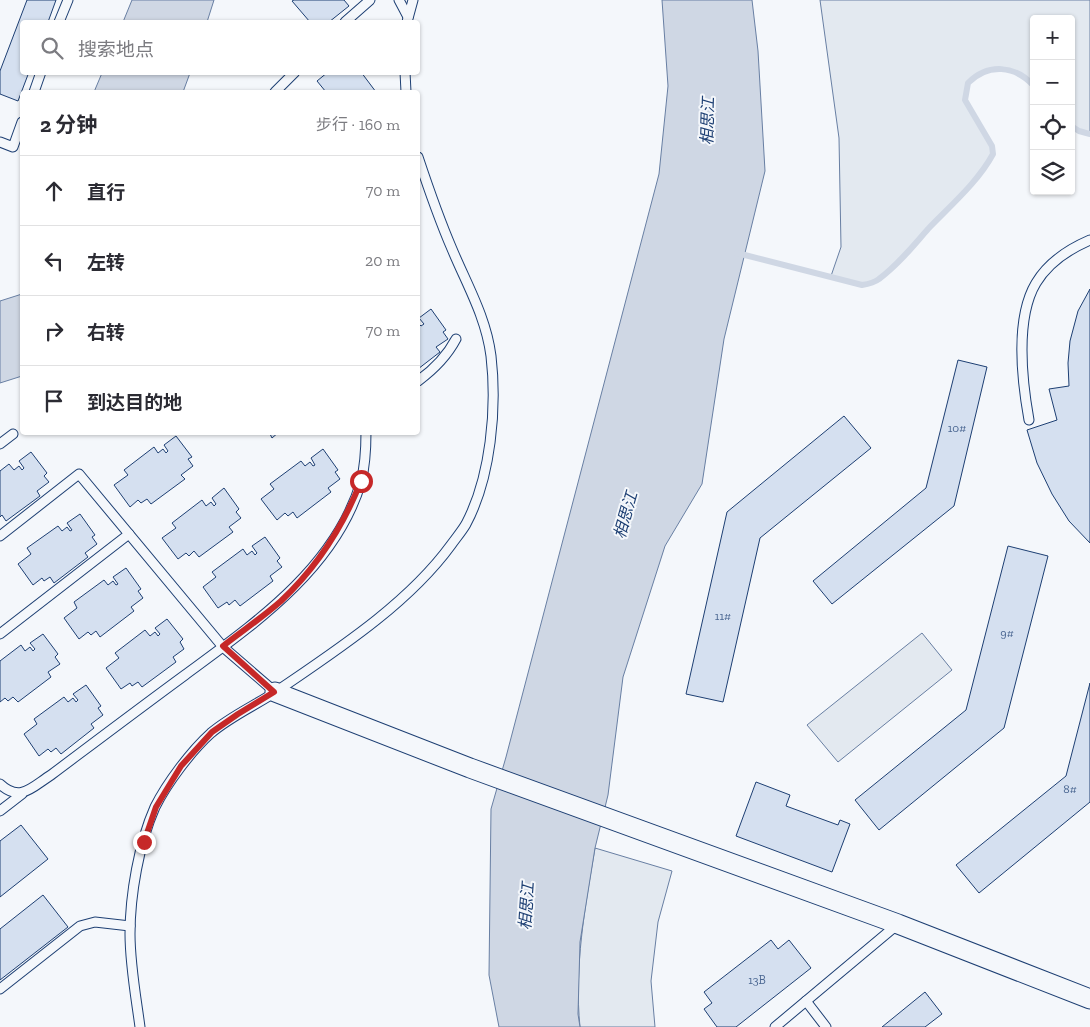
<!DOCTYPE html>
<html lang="zh">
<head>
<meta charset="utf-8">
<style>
  :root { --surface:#fff; --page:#f7f7f7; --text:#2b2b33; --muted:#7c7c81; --line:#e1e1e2 }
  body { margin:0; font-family:"Zilla Slab","Noto Sans SC",serif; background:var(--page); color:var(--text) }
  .controls { position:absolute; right:15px; top:15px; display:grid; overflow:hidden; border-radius:5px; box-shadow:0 1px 4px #0004 }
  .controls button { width:45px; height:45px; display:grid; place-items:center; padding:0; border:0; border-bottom:1px solid var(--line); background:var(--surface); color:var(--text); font:25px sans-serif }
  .stop { position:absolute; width:15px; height:15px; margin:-11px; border:4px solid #c62828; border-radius:50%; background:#fff }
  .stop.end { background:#c62828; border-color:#fff; box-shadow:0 1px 5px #0008 }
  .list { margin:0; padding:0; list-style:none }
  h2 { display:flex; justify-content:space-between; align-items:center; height:65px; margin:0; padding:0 20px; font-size:21px }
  h2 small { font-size:16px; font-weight:400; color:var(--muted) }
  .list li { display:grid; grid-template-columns:32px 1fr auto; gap:15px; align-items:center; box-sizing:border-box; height:70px; padding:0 20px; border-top:1px solid var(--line) }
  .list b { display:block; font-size:19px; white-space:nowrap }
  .list em { font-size:16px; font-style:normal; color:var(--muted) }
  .icon { flex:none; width:28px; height:28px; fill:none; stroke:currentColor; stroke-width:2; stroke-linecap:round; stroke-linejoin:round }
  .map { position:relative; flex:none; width:1090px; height:1027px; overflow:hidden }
  .search { position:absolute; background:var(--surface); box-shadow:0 1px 4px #0004; left:20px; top:20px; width:400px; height:55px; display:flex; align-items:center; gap:12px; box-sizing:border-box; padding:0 18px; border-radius:5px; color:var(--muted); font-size:19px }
  .panel { position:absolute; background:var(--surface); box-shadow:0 1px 4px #0004; left:20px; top:90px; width:400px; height:345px; border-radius:5px }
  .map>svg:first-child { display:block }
  .green { fill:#e3e9f0; stroke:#687fa3 }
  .water { fill:#cfd7e4; stroke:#687fa3 }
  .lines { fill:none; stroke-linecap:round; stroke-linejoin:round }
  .stream { stroke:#cfd7e4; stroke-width:6 }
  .building { fill:#d5e0f0; stroke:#1d3f73 }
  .service-casing { stroke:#1d3f73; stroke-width:11 }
  .minor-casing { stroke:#1d3f73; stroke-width:21 }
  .service { stroke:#f4f7fb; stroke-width:9 }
  .minor { stroke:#f4f7fb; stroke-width:19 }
  .route { stroke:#c62828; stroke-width:6 }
  .labels { text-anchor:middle; stroke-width:4; stroke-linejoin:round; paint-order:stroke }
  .number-label { font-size:12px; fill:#4b6792 }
  .water-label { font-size:16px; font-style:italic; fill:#1d3f73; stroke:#f4f7fb }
</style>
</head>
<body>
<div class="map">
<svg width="1090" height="1027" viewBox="0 0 1090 1027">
  <rect width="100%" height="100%" fill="#f4f7fb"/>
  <g class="green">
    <path d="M820,0H1090V134L1079,131L1071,126V19H1034V86C1015,65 988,63 968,83L965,100L993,150C993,169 898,261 880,279C864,289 848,281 831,276L841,247L839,138Z"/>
    <path d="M922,633L952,670L838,762L807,725Z"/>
    <path d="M595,848L672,871L658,922L651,981L655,1027H580C574,967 585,907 595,848Z"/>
  </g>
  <g class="water">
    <path d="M132,0H214L207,22H123Z"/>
    <path d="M662,0H752L758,51L765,171L724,339L702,484L665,546L623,677L608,795L595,848L580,942L578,1014L580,1027H499L489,975L491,809L506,757L659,174L668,86Z"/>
    <path d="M102,73V72L190,73L183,92H94Z"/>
    <path d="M22,294V376L0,383V301Z"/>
  </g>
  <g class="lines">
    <g class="stream">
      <path d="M1071,126L1079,131L1090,134"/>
      <path d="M737,253L862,285C869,284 874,283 879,279C898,265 913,246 928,229C950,206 978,182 993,154L992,146L965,100L968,83C988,63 1015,65 1034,86"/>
    </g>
  </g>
  <g class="building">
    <path d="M27,0H56L48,22H22V72H29L18,101L0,94V71Z"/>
    <path d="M294,0H344L349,6L329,22H310L292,1Z"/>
    <path d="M328,72H361L376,92H326L317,81Z"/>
    <path d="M1090,289V543L1069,521L1052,494L1037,463L1027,430L1057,420L1049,389L1069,386L1068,363L1070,341L1078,311Z"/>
    <path d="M431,309L446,330L443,332L448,339L436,347L440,352L418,369V323L421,326L424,324L419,318Z"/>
    <path d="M958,360L987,367L954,506L832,604L813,581L926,488Z"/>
    <path d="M844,416L871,448L760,538L723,702L686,694L727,512Z"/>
    <path d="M269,432H279L272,438Z"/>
    <path d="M176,436L192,457L188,459L193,466L181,475L185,479L151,504L147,499L141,503L138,500L130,507L114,485L128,475L124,470L154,447L158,453L163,449L166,453L168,451L164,445Z"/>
    <path d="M323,449L338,470L335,472L340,479L328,488L331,492L297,518L293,512L288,516L285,513L277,520L261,499L274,489L270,484L301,461L305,466L310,462L313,466L315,465L311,458Z"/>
    <path d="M31,452L47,473L44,476L49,482L37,491L40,496L6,521L2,515L0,517V471L9,464L14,470L19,466L22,470L24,468L19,461Z"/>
    <path d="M224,488L239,509L236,512L241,518L229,527L233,532L199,557L194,551L189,556L186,553L178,559L162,538L176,528L172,523L202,500L206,506L211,502L214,506L216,504L212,498Z"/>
    <path d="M80,514L95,535L92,537L97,544L85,553L88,557L54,583L50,577L44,581L42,578L33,585L18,564L31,554L27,548L58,526L62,531L67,527L70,531L72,530L67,523Z"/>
    <path d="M265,537L280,558L277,561L282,567L270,576L273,581L240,606L235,600L229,605L227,602L218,608L203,587L216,577L212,572L243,549L247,555L252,551L255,555L257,553L252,546Z"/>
    <path d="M1008,546L1048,556L1004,728L879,830L855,800L966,710Z"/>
    <path d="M126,568L141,589L138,591L143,598L131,607L134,611L100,637L96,631L91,635L88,632L79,639L64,618L77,608L74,602L104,580L108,585L113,581L116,585L118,584L113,577Z"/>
    <path d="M167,619L183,639L180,642L184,649L173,657L176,662L142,687L138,682L132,686L130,683L121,689L106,668L119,658L115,653L145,630L150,636L155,632L158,636L160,634L155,628Z"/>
    <path d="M43,634L58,654L55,657L60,664L48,672L51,677L18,702L13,697L8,701L5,698L0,702V661L21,645L25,651L30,647L33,651L35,649L30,643Z"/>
    <path d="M1090,683V802L979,893L956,865L1066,776Z"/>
    <path d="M86,685L101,706L98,708L103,715L91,724L94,728L61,754L56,748L51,752L48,749L39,756L24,734L37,724L34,719L64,697L68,702L73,698L76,702L78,700L73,694Z"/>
    <path d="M756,782L790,795L786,806L838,825L840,820L850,824L832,872L736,836Z"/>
    <path d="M21,825L48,859L0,897V841Z"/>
    <path d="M43,895L68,927L0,980V929Z"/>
    <path d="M771,940L778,949L789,940L811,968L736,1027H717L704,1009L712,1003L704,992Z"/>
    <path d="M925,992L942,1014L925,1027H882Z"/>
  </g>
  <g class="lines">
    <g class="service-casing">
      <g id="service">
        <path d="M399,0L408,17"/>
        <path d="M59,22L68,0"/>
        <path d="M345,22L370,0"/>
        <path d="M407,22L413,0"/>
        <path d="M405,72L406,92"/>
        <path d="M34,92L41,72"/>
        <path d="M275,92L295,72"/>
        <path d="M0,142L13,147L22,122"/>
        <path d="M418,381C433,370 447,356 456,339"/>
        <path d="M1029,420C1022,381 1015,318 1036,283C1048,263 1069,249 1090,240"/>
        <path d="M0,444L13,434"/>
        <path d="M0,536L79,474L223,647L275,692"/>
        <path d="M0,634L129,534"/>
        <path d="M0,784C20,803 32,787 51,775C95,742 140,708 185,675C254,624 335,569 361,482C365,466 366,449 366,432"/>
        <path d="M0,811L22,794"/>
        <path d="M0,989L80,926L95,922L130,926"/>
        <path d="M806,1001L826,1027"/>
        <path d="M140,1027C136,997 130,965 130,934C130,895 139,843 155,807C167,783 191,751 211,733C231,716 256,705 277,691C337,650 408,604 451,545C456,538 462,531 466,524C491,477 497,408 491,356C486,317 467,285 452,249C439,219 428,187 418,157"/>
        <path d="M775,1027L898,924"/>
      </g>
    </g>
    <g class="minor-casing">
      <path id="minor" d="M275,692L470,768L898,924L1090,999"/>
    </g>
    <use href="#service" class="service"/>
    <use href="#minor" class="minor"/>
  </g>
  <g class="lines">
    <path class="route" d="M144,842L156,807L181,766L212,732L238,714L274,692L223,646C242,631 263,617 281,601C317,567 343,527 361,481"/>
  </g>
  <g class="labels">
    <g class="number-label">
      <text x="957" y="432">10#</text>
      <text x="723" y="620">11#</text>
      <text x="1007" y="637">9#</text>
      <text x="1070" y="793">8#</text>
      <text x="757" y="984">13B</text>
    </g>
    <g class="water-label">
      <text transform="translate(707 121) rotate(-88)" y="6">相思江</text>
      <text transform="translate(625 515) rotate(-74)" y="6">相思江</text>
      <text transform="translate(526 906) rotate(-86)" y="6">相思江</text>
    </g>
  </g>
</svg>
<div class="controls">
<button>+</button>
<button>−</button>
<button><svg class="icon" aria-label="locate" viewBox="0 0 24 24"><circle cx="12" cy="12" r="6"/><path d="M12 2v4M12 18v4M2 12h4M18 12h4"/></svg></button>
<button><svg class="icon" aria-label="layers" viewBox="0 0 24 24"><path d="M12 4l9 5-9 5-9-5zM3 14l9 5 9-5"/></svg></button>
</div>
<div class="stop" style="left:361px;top:481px"></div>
<div class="stop end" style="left:144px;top:842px"></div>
<div class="search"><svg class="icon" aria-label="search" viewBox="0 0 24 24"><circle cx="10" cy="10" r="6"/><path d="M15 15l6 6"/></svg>搜索地点</div>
<section class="panel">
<h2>2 分钟<small>步行 · 160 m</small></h2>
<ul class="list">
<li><svg class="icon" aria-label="ahead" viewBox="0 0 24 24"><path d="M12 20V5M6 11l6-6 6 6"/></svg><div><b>直行</b></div><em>70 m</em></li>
<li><svg class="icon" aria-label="left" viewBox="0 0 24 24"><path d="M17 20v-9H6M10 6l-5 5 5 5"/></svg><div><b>左转</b></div><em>20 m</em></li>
<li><svg class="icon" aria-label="right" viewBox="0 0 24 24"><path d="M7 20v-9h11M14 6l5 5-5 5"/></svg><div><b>右转</b></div><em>70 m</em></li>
<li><svg class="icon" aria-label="arrive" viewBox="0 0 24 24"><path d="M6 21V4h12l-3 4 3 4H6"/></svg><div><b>到达目的地</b></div></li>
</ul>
</section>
</div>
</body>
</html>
